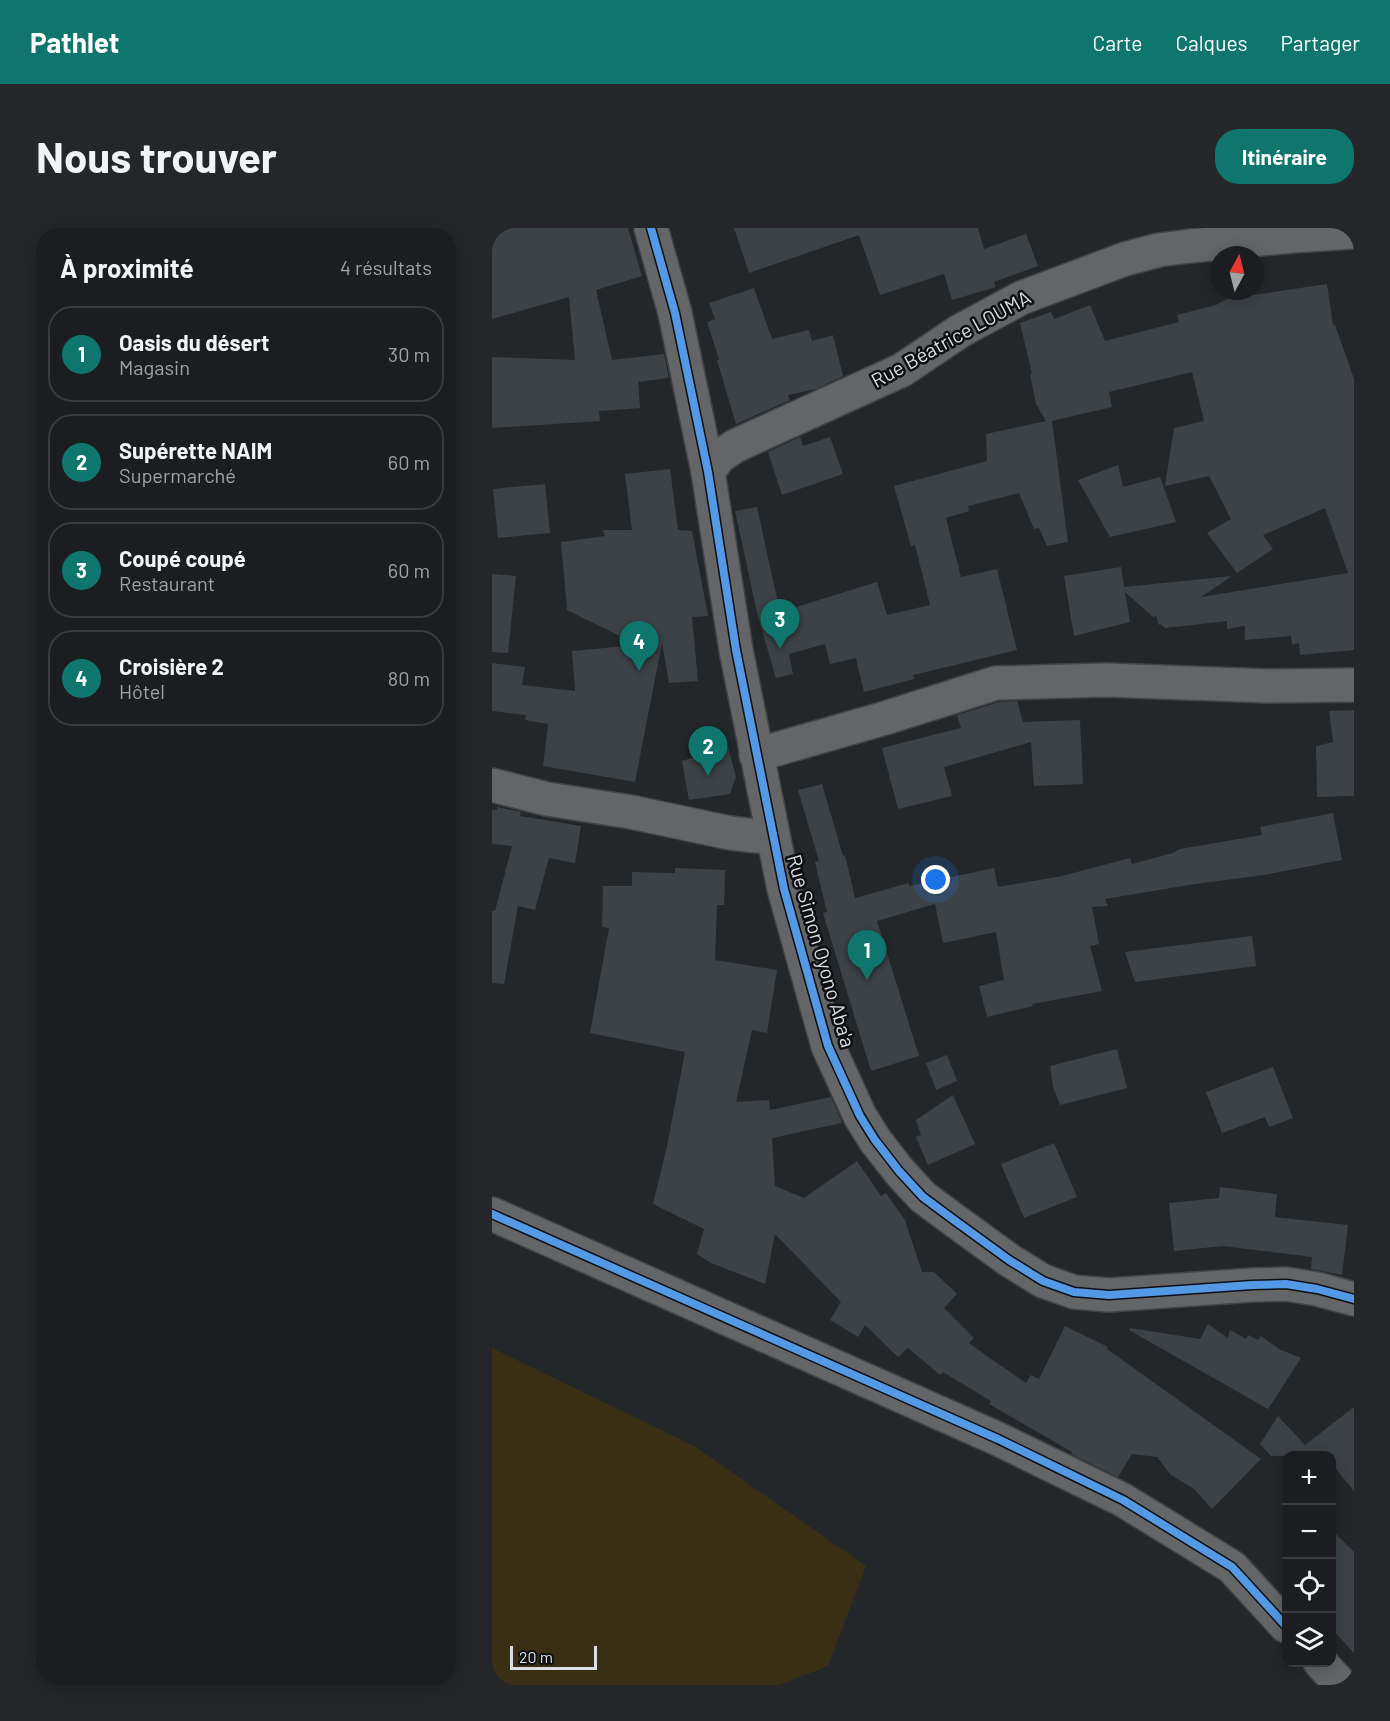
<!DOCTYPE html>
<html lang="fr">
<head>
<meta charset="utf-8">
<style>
  :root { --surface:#1b1d20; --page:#242629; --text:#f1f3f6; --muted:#a0a2a5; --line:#393b3e; --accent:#0f766e }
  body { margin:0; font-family:Barlow,sans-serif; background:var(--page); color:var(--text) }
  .controls { position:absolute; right:18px; bottom:18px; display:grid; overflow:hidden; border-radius:12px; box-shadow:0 3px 15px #0003 }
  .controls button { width:54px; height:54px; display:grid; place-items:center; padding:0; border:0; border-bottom:2px solid var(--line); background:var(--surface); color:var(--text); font:30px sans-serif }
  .compass { position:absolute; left:718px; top:18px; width:54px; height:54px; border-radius:50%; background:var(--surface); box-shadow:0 3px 15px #0003; rotate:7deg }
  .scale { position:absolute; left:18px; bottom:15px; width:87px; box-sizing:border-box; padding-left:6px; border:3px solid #dbdfe3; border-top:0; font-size:16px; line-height:21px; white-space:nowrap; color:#dbdfe3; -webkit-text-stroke:4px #0d0f12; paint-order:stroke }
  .you { position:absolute; left:444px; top:652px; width:21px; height:21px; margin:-15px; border:4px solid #fff; border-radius:50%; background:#1a73e8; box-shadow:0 0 0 9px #1a73e833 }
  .badge { display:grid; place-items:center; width:39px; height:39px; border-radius:50%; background:var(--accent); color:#fff; font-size:20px; font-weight:700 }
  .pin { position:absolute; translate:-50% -50px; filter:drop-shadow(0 2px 3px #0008) }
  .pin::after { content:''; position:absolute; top:32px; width:21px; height:18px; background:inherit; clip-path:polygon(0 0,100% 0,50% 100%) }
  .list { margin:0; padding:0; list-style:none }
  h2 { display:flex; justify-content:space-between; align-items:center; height:78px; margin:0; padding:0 24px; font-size:26px }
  h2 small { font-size:20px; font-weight:400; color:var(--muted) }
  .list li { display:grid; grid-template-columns:39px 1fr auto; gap:18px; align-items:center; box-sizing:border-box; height:96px; margin:0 12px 12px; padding:0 12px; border:2px solid var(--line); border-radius:24px }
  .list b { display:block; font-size:22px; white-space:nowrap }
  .list p { margin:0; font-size:20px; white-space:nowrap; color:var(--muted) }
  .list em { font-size:20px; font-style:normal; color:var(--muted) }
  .icon { flex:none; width:33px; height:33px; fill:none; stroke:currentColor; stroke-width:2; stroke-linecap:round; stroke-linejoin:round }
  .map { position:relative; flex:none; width:862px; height:1457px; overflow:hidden; border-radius:24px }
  header { display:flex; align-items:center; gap:36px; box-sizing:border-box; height:84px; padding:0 30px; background:var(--accent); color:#fff }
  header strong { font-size:28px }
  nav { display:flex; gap:33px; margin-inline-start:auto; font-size:21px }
  .intro { display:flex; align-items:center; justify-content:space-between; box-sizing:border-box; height:144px; padding:0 36px }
  h1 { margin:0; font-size:42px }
  .button { padding:15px 27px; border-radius:24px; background:var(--accent); color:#fff; font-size:21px; font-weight:700 }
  main { display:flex; gap:36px; padding:0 36px }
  aside { flex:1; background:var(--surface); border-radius:24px; box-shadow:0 3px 15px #0003 }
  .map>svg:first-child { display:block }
  .green { fill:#3a2e15 }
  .building { fill:#3d4247 }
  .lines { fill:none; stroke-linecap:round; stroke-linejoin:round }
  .minor-casing { stroke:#424447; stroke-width:36 }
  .minor { stroke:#646566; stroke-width:33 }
  .cycleway-casing { stroke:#0d0f12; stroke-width:11 }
  .cycleway { stroke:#5399e6; stroke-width:8 }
  .labels { text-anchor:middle; stroke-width:5; stroke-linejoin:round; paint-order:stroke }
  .street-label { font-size:20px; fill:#dbdfe3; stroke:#0d0f12 }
</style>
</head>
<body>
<header>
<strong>Pathlet</strong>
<nav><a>Carte</a><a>Calques</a><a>Partager</a></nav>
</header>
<div class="intro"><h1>Nous trouver</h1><a class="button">Itinéraire</a></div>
<main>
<aside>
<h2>À proximité<small>4 résultats</small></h2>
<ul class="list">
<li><span class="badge">1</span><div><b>Oasis du désert</b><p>Magasin</p></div><em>30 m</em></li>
<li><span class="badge">2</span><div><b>Supérette NAIM</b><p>Supermarché</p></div><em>60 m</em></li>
<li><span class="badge">3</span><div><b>Coupé coupé</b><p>Restaurant</p></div><em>60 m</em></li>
<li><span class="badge">4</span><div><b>Croisière 2</b><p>Hôtel</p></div><em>80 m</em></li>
</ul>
</aside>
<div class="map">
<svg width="862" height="1457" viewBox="0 0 862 1457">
  <rect width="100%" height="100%" fill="#24272a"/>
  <path class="green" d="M0,1120L202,1218L374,1338L336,1438L287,1457H0Z"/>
  <g class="building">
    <path d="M0,0H136L150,48L104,62L120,132L172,126L177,150L146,154L148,180L107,183L108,193L0,200V129L83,132L77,69L0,91Z"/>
    <path d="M242,0H486L492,21L534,6L546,38L502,54L504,59L460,72L452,46L388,67L367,7L257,45Z"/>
    <path d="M835,56L841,97H843L862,151V422L808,427L807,415L800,417L799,408L753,412V398L735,401V393L673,400L669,396L667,397L664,388L661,389L633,364L638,394L582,408L572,348L629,339L632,359L740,348L709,369L856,345L833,280L771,307L781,321L745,345L715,305L739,291L717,248L673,258L682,200L712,193L700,144L617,164L620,179L560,193L576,314L555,318L547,300L542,301L527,265L476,278L477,283L454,290L469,349L505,341L525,422L421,447L422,451L372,464L364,430L338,436L333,416L297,426L301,446L284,450L266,389L243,283L265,279L288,384L385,354L395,387L438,377L423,317L419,318L402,258L495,233L494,206L554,193L544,176L538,146H540L528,95L559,84L562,91L598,77L613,113L687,94L685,87L724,77L735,71Z"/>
    <path d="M262,60L280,111L317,102L320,113L341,107L351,148L324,161L296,167L298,172L244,196L225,132L227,131L215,94L223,91L217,75Z"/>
    <path d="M308,209L311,218L338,209L351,246L290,267L276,224Z"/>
    <path d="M626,237L631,259L668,249L684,294L618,309L586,252Z"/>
    <path d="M178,241L186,302L200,303L216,388L200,389L206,453L177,455L170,415L143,554L51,538L56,496L33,492L34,487L0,483V435L33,439L30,457L83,463L80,423L146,417L75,382L69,314L113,308L111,302H140L133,246Z"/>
    <path d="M53,256L58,305L6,310L1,261Z"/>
    <path d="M0,346L24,348L16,425L0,424Z"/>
    <path d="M525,473L531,494L588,492L591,556L542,558L539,514L452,539L460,568L406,581L390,520L469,500L465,487L507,474Z"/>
    <path d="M862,482V568L825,569L824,518L841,514L837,483Z"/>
    <path d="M236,519L244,549L238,566L197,572L190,533Z"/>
    <path d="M330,556L351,628L353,627L363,670L417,655V658L502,640L506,659L570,648L638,630L640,636L681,625L688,621L770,607L768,599L841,585L850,632L772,647L703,656L613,671L616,678L600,679L607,716L598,718L610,763L540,776L541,778L495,789L487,758L512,752L504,704L451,715L443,676L385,693L427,828L379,843L331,685L335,684L323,634L327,633L306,562Z"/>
    <path d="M5,579L29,584L28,588L89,598L83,635L57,630L43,682L26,678L12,756L0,755V683H3L20,618L0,616V582H5Z"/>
    <path d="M183,640L233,642L232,677H225L223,732L285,742L275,805L260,802L244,874L277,872L278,882L339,869L349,892L350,895L280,910L283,958L312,970L365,933L389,968L394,965L413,992L430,1044H442L465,1066L452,1080L482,1110L477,1115L499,1131L534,1155L539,1147L547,1151L573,1098L616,1119L615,1121L769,1231L720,1281L702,1261L679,1247L665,1229L640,1226L626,1249L579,1226L580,1224L497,1176L499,1173L451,1144L448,1147L416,1120L406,1129L373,1097L366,1109L338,1092L349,1074L283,1006L273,1056L219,1035L205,1026L212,1001L161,976L175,918L193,824L98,805L117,700L110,699L111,658H140V644L183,645Z"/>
    <path d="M760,708L764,738L643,754L633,724Z"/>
    <path d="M625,821L635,860L568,877L561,859L558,838Z"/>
    <path d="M455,827L465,853L444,862L434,835Z"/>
    <path d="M781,839L801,890L777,899L773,889L730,905L714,864Z"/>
    <path d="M461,867L483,916L436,937L424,909L429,907L424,892Z"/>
    <path d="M562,915L585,969L532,990L509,936Z"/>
    <path d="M728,959L785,966L783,989L856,997L850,1047L819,1041L820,1029L731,1018L682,1023L677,975L727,970Z"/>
    <path d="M716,1096L736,1110L738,1102L754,1111L756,1107L766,1112L769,1108L787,1121L809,1130L776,1181L637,1102L638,1100L708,1111Z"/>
    <path d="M862,1179V1263L840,1236V1227L779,1228L768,1216L786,1188L813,1217Z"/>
    <path d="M840,1302L862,1324V1425L840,1401Z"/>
  </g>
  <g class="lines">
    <g class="minor-casing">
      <g id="minor">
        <path d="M159,0L183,85L216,244L244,422L292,661L336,818L368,888L383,912L407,943L431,969L462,992L517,1032L551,1053L582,1064L617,1067L760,1057L794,1056L825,1061L862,1071"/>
        <path d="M216,244L227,229L243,218L410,142L468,103L529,70L633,31L667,22L698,18L801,8L862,4"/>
        <path d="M264,527L390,491L504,455L614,452L777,458L862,457"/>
        <path d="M0,557L55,571L139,584L238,605L281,610"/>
        <path d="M0,986L506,1211L631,1272L740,1339L794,1398"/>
        <path d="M828,1434L849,1457"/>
      </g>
    </g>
    <use href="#minor" class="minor"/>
    <g class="cycleway-casing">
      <g id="cycleway">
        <path d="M159,0L183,85L216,244L244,422L292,661L336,818L368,888L383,912L407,943L431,969L462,992L517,1032L551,1053L582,1064L617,1067L760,1057L794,1056L825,1061L862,1071"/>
        <path d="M0,986L506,1211L631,1272L740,1339L794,1398"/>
      </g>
    </g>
    <use href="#cycleway" class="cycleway"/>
  </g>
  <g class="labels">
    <g class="street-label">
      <text transform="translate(459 111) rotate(-29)" y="7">Rue Béatrice LOUMA</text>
      <text transform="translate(329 723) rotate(74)" y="7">Rue Simon Oyono Aba'a</text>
    </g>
  </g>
</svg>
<div class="controls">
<button>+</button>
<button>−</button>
<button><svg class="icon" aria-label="locate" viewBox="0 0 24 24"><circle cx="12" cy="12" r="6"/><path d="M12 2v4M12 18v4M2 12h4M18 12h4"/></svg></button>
<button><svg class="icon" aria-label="layers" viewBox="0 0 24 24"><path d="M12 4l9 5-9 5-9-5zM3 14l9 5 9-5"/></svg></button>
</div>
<svg class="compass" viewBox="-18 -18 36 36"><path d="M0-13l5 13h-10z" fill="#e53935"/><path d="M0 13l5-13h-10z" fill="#a0a2a5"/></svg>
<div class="scale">20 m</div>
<div class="you"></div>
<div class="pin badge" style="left:375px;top:752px">1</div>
<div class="pin badge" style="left:216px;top:548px">2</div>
<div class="pin badge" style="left:288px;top:421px">3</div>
<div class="pin badge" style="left:147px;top:443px">4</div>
</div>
</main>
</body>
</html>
